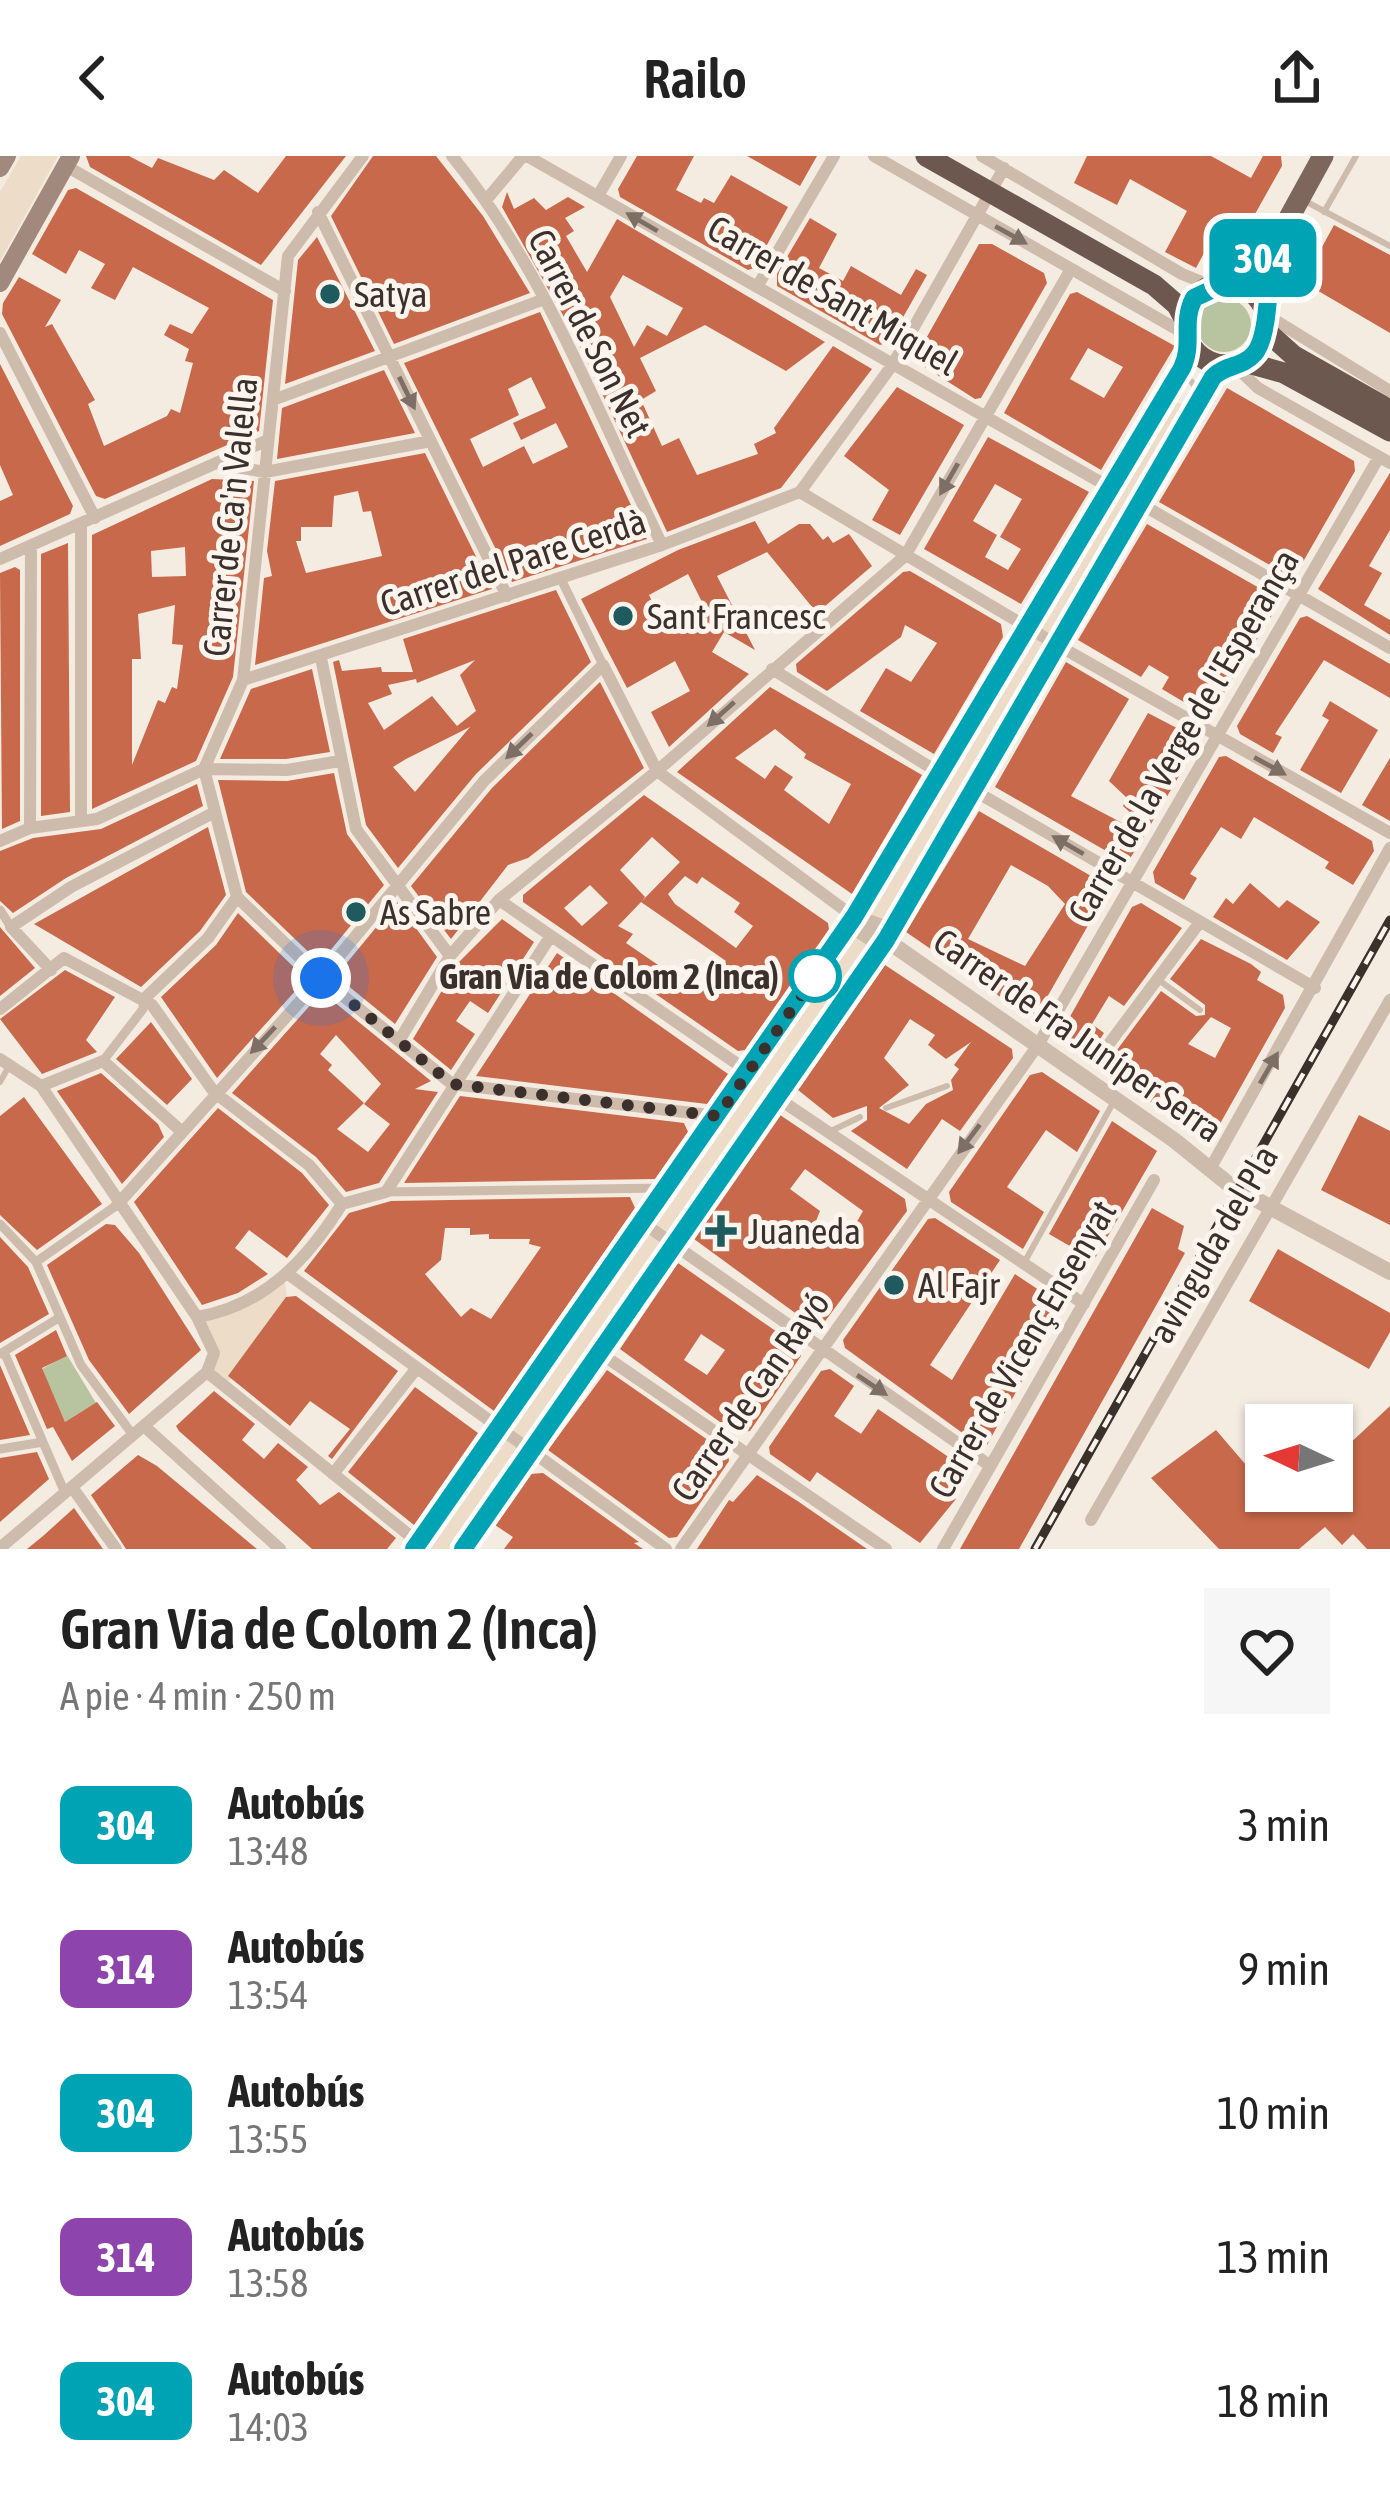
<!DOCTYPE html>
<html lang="es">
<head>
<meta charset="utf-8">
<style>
	body { margin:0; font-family:"Asap Condensed",sans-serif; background:#f6f6f6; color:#222; height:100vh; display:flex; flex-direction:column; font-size:45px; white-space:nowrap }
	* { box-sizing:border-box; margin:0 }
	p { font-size:39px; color:#767676 }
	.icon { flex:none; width:66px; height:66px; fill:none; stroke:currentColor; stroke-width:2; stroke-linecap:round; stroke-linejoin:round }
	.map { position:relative; height:1393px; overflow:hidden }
	.panel { display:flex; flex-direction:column; background:#fff; flex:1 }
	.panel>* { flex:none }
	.badge { padding:0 24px; border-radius:18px; font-size:42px; line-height:78px }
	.needle { width:78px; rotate:274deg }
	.fabs { position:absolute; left:1245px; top:1248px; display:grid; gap:24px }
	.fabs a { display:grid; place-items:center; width:108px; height:108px; border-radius:0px; background:#fff; box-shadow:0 3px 9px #0004; font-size:60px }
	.you { position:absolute; width:60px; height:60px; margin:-30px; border:9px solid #fff; border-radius:50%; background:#1a73e8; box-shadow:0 0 0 18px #1a73e833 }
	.map>.badge { position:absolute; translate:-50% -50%; box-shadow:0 0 0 6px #fff }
	.round { display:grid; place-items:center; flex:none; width:126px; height:126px; border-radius:0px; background:#f6f6f6 }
	.headline { display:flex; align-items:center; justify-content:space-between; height:204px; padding:0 60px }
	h1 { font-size:57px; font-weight:600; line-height:90px }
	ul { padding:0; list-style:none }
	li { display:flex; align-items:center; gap:36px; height:144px; padding:0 60px }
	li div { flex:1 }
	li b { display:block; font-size:45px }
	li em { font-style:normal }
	li .badge { min-width:132px; font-weight:700; text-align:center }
	header { display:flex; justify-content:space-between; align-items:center; height:156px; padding:0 60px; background:#fff; font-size:54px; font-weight:600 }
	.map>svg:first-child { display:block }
	.green { fill:#b8c4a0 }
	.plaza { fill:#ecdcc8 }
	.building { fill:#c8694b; fill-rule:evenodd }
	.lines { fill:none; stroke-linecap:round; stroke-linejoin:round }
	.service { stroke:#cdbbac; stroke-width:6 }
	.pedestrian { stroke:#cdbbac; stroke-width:9 }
	.minor { stroke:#cdbbac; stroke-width:12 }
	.tertiary { stroke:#cdbbac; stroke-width:16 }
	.secondary { stroke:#a18a7d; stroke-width:18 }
	.primary { stroke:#7d675c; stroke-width:21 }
	.trunk { stroke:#6c584f; stroke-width:21 }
	.rail-casing { stroke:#3b302b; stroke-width:9 }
	.rail { stroke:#fbf5ee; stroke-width:4.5; stroke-dasharray:14; stroke-linecap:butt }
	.oneway { fill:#7d6f65 }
	.line-casing { stroke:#fff; stroke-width:27 }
	.line { stroke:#00a3b4; stroke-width:18 }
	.walk { stroke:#3b302b; stroke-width:12; stroke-dasharray:0 21.6 }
	.poi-dot { fill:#1f5a5e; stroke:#fbf5ee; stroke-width:4.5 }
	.stop-dot { fill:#fff; stroke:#00a3b4; stroke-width:6 }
	.labels { text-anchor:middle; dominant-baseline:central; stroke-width:10; stroke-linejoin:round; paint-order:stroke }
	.poi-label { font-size:36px; fill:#3b302b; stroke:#fbf5ee; text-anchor:start }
	.street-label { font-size:36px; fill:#3b302b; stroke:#fbf5ee }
	.stop-label { font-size:36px; font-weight:bold; fill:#3b302b; stroke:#fbf5ee; text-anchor:end }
</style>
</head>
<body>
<header><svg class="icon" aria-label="back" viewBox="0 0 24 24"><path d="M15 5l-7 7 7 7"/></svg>Railo<svg class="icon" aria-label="share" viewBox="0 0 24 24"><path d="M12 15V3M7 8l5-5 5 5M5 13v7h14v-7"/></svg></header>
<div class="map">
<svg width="1390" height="1393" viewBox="0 0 1390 1393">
	<rect width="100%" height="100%" fill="#f4ebe1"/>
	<path class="green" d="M1197 169a27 27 0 1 1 54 0a27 27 0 1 1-54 0Z
		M67 1199 96 1247 65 1266 42 1213Z"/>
	<path class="plaza" d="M21 0H58L0 105V36Z
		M1164 238 1194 256 886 784 463 1393H415L749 916Z
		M284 1121 287 1141 228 1226 207 1216 213 1207 197 1161Z"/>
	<path class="building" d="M86 0H129L152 12 158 2 214 24 224 14 258 37 286 0H346L261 109 90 11Z
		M373 0H436L483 60 530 137 394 188 331 60Z
		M637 0H694L676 34 701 47 704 42 714 47 731 19 788 51 754 112 748 114 620 41 618 33Z
		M747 0H817L800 30Z
		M1087 0H1211L1251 22 1263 0H1281L1282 10 1232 99 1210 86 1196 112 1165 96 1187 55 1130 23 1117 49 1074 27Z
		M76 32 273 144 259 275 105 343 96 340 2 158 3 147 19 121 61 144 45 171 52 168 95 244 88 248 104 290 167 260 171 253 180 257 193 207 185 205 189 193 164 179 170 168 192 178 209 152 133 111 115 144 91 132 105 108 79 94 66 118 32 98 68 34Z
		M507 36 514 53 534 42 546 54 568 41 585 51 565 62 574 75 566 80 587 116 617 63 825 186 786 215 705 169 640 202 656 235 641 244 662 290 679 282 697 319 758 298 754 288 776 277 774 272 833 190 872 213 781 332 667 376 577 184 502 51ZM623 119 683 152 667 180 647 169 634 191 610 141Z
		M810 62 837 78 819 112 843 125 851 110 901 139 916 113 927 119 889 186 880 189 777 130V118Z
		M1334 69 1390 99V177L1303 126Z
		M317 81 375 195 285 228 298 104Z
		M979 88H992L1044 117 1047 127 981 242 975 243 914 204Z
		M1077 136 1175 190 1101 314 1004 257 1070 138ZM1088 192 1123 211 1104 242 1070 223Z
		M540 156 647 383 512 426 404 207ZM531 221 546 252 513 267 521 284 556 267 568 291 533 308 524 290 483 311 470 283 519 259 508 233Z
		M0 208 73 350 70 358 0 390V345L13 339 0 309Z
		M384 214 415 277 277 303 282 252Z
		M897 231 964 269 900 379 872 364 889 334 844 300Z
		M1227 232 1354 305 1355 315 1296 418 1289 420 1159 346Z
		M988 281 1089 336 1021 448 924 393ZM995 328 1022 343 1000 381 1021 393 1008 414 985 401 997 379 973 365Z
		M425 297 492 433 255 509 264 422 272 420 267 395 275 325ZM358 335 363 356 371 355 382 400 306 417 296 385H301V371H332L334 340Z
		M1390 317V374L1369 410 1382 417 1364 449 1390 464V479L1318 433Z
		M212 323 254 325 233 521 196 605 92 653V379ZM185 391 186 420 152 421 151 395ZM175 449 172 488 183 489 177 533 172 531 165 547 158 544 132 609V503H141L138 458Z
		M755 365 768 388 799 368H810L823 384 828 380 833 387 849 378 872 410 817 457 767 396 717 420 755 494 724 476 712 496 749 518 669 591 651 556 690 535 675 505 627 532 581 443 678 394ZM688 418 707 456 667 477 649 439Z
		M1147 368 1275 441 1277 451 1209 561 1162 533 1169 521 1149 509 1141 521 1078 484Z
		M68 387 70 656 41 660V398Z
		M15 411 20 414V665L2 673 0 417Z
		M910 415 1001 468 1003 481 934 598 860 555 886 512 911 526 937 487 905 469 901 481 827 535 797 516 796 508 903 416Z
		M556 434 591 506 476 618 398 712 366 669 333 506 339 504 342 515 381 511 382 516H413L403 483ZM475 504 460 519 476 555 457 570 432 540 384 574 368 547 392 538 388 529 416 523 417 527ZM470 571 415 636 393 611 406 603Z
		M1307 460 1390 508V542L1324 504 1275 578 1282 581 1273 597 1240 578 1237 570 1300 462Z
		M1066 506 1129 543 1071 640 1145 679 1127 707 995 631Z
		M312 513 330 596 286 603H220L251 533Z
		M600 526 644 612 528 702 508 709 451 783 411 730 492 632Z
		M770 531 922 619 852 738 677 616ZM775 573 806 598 804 602 851 628 829 668 784 634 793 621 775 609 765 623 735 602Z
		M1330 545 1378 574 1341 637 1300 614 1329 564 1322 560Z
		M1148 557 1194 581 1196 591 1148 673 1123 650 1127 642 1109 625Z
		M1226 600 1372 685 1374 695 1353 729 1325 712 1329 706 1254 661 1241 683 1221 671 1190 718 1197 722 1184 744 1155 727 1153 716 1219 601Z
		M1390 602V665L1362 649Z
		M334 617 347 678 384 729 320 807 246 736 218 624 287 625Z
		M197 628 203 650 66 722 13 757 0 745V695L33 682 101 673Z
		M644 639 828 767 829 774 745 894 738 895 523 746V739ZM652 681 680 706 642 745 645 741 620 714ZM685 720 697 728 702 721 740 747 734 756 753 770 736 792 675 748 668 738ZM590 729 608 747 582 770 564 752ZM641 746 726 805 708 830 689 818 683 826 626 787 633 778 618 770Z
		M979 655 1110 731 1034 864 906 776ZM1011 709 1048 730 1065 748 1025 810 968 783Z
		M208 671 226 739 200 775 141 831 34 768Z
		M1250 727 1279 752 1287 744 1320 766 1287 804 1213 761 1226 742 1233 748Z
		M397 746 437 801 395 868 336 820Z
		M1141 747 1182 772 1124 850 1109 840 1092 868 1104 877 1093 894 1098 905 1111 902 1161 835 1196 860 1205 859V849L1170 823 1201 783 1251 808 1261 816 1257 824 1283 839 1285 852 1212 982 1204 984 1059 880 1132 751ZM1211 861 1231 872 1215 902 1188 888Z
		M238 757 306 823 217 922 161 841 216 789Z
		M502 763 534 786 488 857 470 845 456 865 475 878 451 914 413 883 459 806Z
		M0 771 35 812 0 840Z
		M557 797 728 918 707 948 476 920Z
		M885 809 1012 893 1013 902 960 975 942 963 907 1013 851 975 867 964V950L833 962 798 934ZM910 863 935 879 928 889 946 903 971 886 954 909 959 913 951 924 953 934 926 948 909 968 879 952 909 929 884 902Z
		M65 814 115 841 86 884 97 896 42 918 0 863Z
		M322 836 431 925 415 933 438 936 379 1027 346 1036 316 1001 232 937ZM336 879 381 928 364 948 390 968 368 996 337 973 364 947 328 914 332 909 320 898Z
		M151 866 192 923 167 949 116 903Z
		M1042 916 1100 955 1077 996 1046 974 1007 1031 1044 1056 1023 1093 951 1046 949 1036 1030 919Z
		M101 917 158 968 164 981 122 1028 57 935Z
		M460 940 684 967 688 976 655 1023 404 1027Z
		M24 941 102 1048 37 1094 0 1059V960Z
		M218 952 302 1017 329 1049 287 1102 249 1074 235 1092 268 1118 238 1137 202 1149 134 1046Z
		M780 959 905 1043 907 1055 823 1168 813 1170 694 1083ZM805 1013 863 1055 846 1085 816 1065 820 1055 790 1033Z
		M1359 959 1390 975V1069L1321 1034Z
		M1112 965 1157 995 1094 1104 1049 1078Z
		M630 1041 635 1052 494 1255 304 1115 349 1057 391 1045ZM445 1072H470V1079L489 1078V1083H530L529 1088 541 1091 491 1163 471 1152 461 1161 425 1118 441 1104Z
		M1152 1052 1184 1070 1178 1093 1185 1097 1162 1139 1019 1393H960Z
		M935 1062 1000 1104 930 1209 952 1224 1015 1118 1063 1150 987 1289 975 1286 845 1192 843 1184 928 1063Z
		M106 1068 115 1069 139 1097 201 1194 129 1258 89 1204 47 1109Z
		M0 1081 28 1111 49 1158 0 1187Z
		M1278 1093 1390 1157V1176L1369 1213 1249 1145Z
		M678 1107 800 1192 801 1200 750 1275 735 1277 620 1193ZM701 1178 725 1194 707 1219 684 1204Z
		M296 1140 398 1215 332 1303 328 1300 350 1273 310 1245 290 1270 228 1220 286 1141Z
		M56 1174 67 1200 42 1212 65 1266 97 1246 115 1270 72 1305 53 1271 47 1273 15 1199Z
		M0 1209 30 1279 0 1284Z
		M830 1213 854 1230 834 1260 861 1278 878 1253 950 1302 953 1297 968 1307 969 1315 952 1340 956 1343 920 1387 817 1316 810 1326 770 1298 769 1291 821 1215Z
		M607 1214 728 1298 729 1305 677 1381 669 1382 548 1294Z
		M415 1231 478 1277 414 1369 348 1316Z
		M214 1235 255 1268 242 1284 264 1303 278 1287 308 1311 296 1324 320 1349 339 1336 396 1382 387 1393H312L179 1275 176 1270Z
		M1390 1250V1393H1367L1353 1378 1342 1389 1325 1371 1299 1393H1219L1151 1322 1216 1274 1282 1351 1299 1335H1332V1304Z
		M37 1296 49 1323 0 1366V1302Z
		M138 1299 157 1310 257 1393H126L91 1339Z
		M543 1317 639 1386 634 1387 643 1393H504L513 1381 495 1369 530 1318Z
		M757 1319 799 1346 867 1393H697L729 1344 733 1346Z
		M74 1352 103 1393H27L43 1380Z"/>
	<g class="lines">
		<path class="service" d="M1303 44 1390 90
			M1324 56 1356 0
			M1179 223 1191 225 1200 238
			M1160 825 1200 854
			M0 926 9 910
			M886 952 947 930
			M829 976 860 961
			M1024 1107 1113 947"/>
		<path class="pedestrian" d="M561 423 603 509
			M0 754 11 771
			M103 905 143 853 144 843
			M386 1036 662 1032
			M0 1068 36 1106 81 1209 133 1279
			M36 1106 117 1049
			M4 1196 65 1337
			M0 1198 57 1163
			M0 1293 43 1286"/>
		<path class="minor" d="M363 0 288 100 243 524 204 613 237 741 321 822 452 928
			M452 0C544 113 599 259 662 389
			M527 0 1109 331
			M874 0 1187 179
			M982 0 1182 118 1212 130
			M66 10 285 135
			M598 40 621 0
			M487 43 523 0
			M318 56 507 440
			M757 131 834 0
			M1265 158 1390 235
			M0 177 95 362
			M1234 209 1258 232 1390 307
			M273 244 542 144
			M225 309 265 316 431 285
			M800 336 1059 490 1390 677
			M800 336 893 208 1004 12
			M1141 348 1390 492
			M81 368V663
			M0 403 268 284
			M321 502 356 673 450 800
			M772 513 941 618
			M243 524 662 389 800 336
			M204 613 287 614 340 605
			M973 634 1315 832
			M30 672 31 390
			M0 685 30 672 97 663 204 613
			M499 744 749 916
			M51 814 11 771 71 731 213 657
			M144 843 208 782 237 741
			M0 853 64 802 152 849 214 936 309 1009 342 1048
			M399 885 450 800 499 744 657 615 905 400 1071 113
			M1103 896 1200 766
			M0 903 41 930 197 1161 214 1197 207 1216 0 1392
			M452 928 717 960
			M41 930 103 905 181 975
			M779 943 1084 1148
			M1210 1013 1390 692
			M342 1048 386 1036 550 781
			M117 1049 321 822 484 625 603 509 657 615 854 761
			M643 1067 989 1309
			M288 1118 666 1393
			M197 1161C264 1150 307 1104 342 1048
			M600 1197 886 1393
			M207 1216 419 1387
			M144 1270 280 1393
			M333 1318 416 1213
			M72 1331 116 1393
			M1091 1364 1390 844
			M681 1393 1038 889 1379 301
			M943 1393 1154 1024"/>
		<path class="tertiary" d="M854 761 856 772 874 784H886L1174 984 1231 1030 1390 1116
			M854 761 879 770 886 784"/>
		<path class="secondary" d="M0 12 7 0
			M0 127 71 0
			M414 1393 854 761 1191 189
			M462 1393 886 784 1224 210"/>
		<path class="primary" d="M1228 127 1272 93 1323 0
			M1263 148 1272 93"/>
		<path class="trunk" d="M926 0 1154 129 1177 149 1186 166
			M1185 168a41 41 0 1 1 82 0a41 41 0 1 1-82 0Z
			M1265 174 1294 200 1390 254
			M1244 206 1284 217 1390 275"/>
		<g class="rail-casing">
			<path id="rail" d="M1035 1393 1390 764"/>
		</g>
		<use href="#rail" class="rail"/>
	</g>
	<defs><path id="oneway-solid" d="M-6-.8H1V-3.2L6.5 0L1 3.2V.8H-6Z" transform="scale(3)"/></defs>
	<g class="oneway">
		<use href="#oneway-solid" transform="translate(642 66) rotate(-150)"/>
		<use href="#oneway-solid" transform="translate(1011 79) rotate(29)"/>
		<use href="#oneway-solid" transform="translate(407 237) rotate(64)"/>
		<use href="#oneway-solid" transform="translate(949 323) rotate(120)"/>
		<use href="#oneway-solid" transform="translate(721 558) rotate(138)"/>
		<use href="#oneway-solid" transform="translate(519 590) rotate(136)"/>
		<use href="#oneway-solid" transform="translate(1270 610) rotate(29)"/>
		<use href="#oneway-solid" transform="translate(1068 689) rotate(-150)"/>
		<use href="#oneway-solid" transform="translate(263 884) rotate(133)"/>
		<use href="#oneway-solid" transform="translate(1269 912) rotate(-60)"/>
		<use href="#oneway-solid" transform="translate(969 983) rotate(127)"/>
		<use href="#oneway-solid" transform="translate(872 1229) rotate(34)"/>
	</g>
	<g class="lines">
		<g class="line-casing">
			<path id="line" d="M414 1393 854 761 1182 212C1194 187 1181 167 1194 142L1245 118 1272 93C1268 119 1270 181 1254 198 1242 212 1226 208 1213 221L886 784 463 1393"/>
		</g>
		<use href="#line" class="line"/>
		<path class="walk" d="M321 822 452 928 718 960 815 820"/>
	</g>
	<g class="poi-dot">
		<circle cx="330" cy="138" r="12"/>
		<circle cx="623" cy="460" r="12"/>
		<circle cx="356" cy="756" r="12"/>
		<path d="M715 1057h12v12h12v12h-12v12h-12v-12h-12v-12h12z"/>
		<circle cx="894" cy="1129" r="12"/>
	</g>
	<circle class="stop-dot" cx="815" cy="820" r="24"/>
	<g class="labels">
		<g class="poi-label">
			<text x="354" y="138">Satya</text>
			<text x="647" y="460">Sant Francesc</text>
			<text x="380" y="756">As Sabre</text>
			<text x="748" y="1075">Juaneda</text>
			<text x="918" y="1129">Al Fajr</text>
		</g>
		<g class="street-label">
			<text transform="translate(833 139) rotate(30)">Carrer de Sant Miquel</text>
			<text transform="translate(590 177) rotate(63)">Carrer de Son Net</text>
			<text transform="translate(230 361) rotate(-84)">Carrer de Ca'n Valella</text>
			<text transform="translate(513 406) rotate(-18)">Carrer del Pare Cerdà</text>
			<text transform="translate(1183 580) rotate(-60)">Carrer de la Verge de l'Esperança</text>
			<text transform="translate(1078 879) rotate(35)">Carrer de Fra Juníper Serra</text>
			<text transform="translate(1213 1088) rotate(-60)">avinguda del Pla</text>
			<text transform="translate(1022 1193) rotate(-60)">Carrer de Vicenç Ensenyat</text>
			<text transform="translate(750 1240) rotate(-55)">Carrer de Can Rayó</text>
		</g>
		<g class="stop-label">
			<text x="779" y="820">Gran Via de Colom 2 (Inca)</text>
		</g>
	</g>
</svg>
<div class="fabs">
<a><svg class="needle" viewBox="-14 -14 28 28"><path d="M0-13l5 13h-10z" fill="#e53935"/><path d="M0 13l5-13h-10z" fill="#767676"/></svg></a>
</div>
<div class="you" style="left:321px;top:822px"></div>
<b class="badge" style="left:1263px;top:102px;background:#00a3b4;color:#fff">304</b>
</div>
<section class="panel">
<div class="headline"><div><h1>Gran Via de Colom 2 (Inca)</h1><p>A pie · 4 min · 250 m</p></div><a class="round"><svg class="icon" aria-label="heart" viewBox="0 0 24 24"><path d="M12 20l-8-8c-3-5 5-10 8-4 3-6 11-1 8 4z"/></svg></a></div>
<ul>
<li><span class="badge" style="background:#00a3b4;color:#fff">304</span><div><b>Autobús</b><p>13:48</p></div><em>3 min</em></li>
<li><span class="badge" style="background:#8e44ad;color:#fff">314</span><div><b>Autobús</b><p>13:54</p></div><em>9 min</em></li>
<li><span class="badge" style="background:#00a3b4;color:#fff">304</span><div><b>Autobús</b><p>13:55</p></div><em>10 min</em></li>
<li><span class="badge" style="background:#8e44ad;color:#fff">314</span><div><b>Autobús</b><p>13:58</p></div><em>13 min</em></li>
<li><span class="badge" style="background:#00a3b4;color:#fff">304</span><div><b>Autobús</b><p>14:03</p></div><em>18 min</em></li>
</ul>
</section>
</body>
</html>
